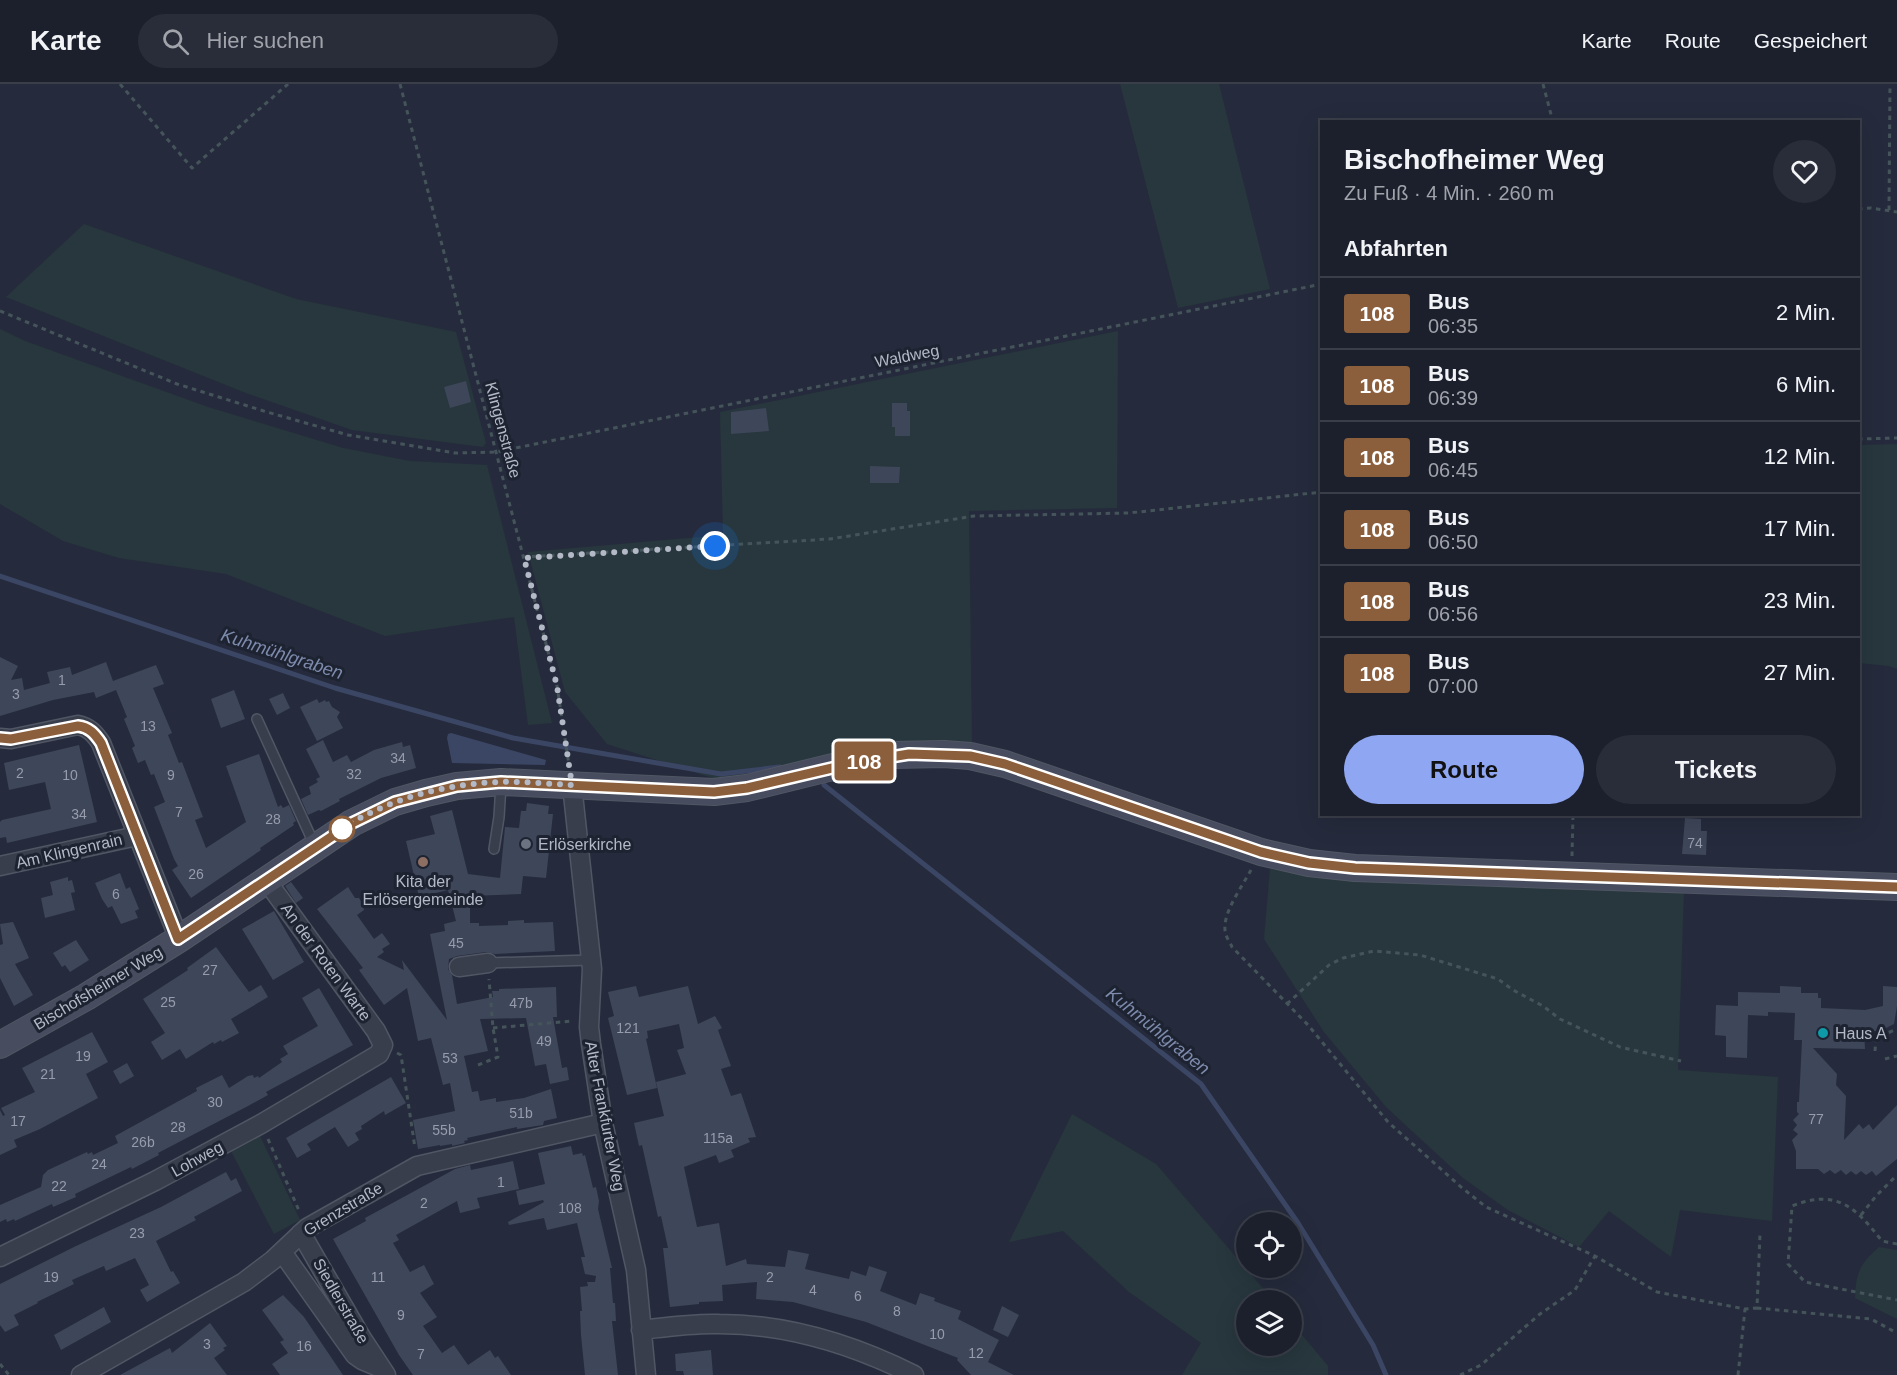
<!DOCTYPE html>
<html lang="de">
<head>
<meta charset="utf-8">
<style>
	body { margin:0; font-family:Helvetica,sans-serif; background:#292d39; color:#f1f3f6; height:100vh; display:flex; flex-direction:column; font-size:22px; white-space:nowrap }
	* { box-sizing:border-box; margin:0 }
	p { font-size:20px; color:#a0a3aa }
	.icon { flex:none; width:33px; height:33px; fill:none; stroke:currentColor; stroke-width:2; stroke-linecap:round; stroke-linejoin:round }
	.map { position:relative; flex:1; overflow:hidden }
	.drawer { position:absolute; left:1320px; top:36px; width:540px; height:696px; display:flex; flex-direction:column; background:#1c202d; border-radius:0px; box-shadow:0 6px 24px #0002,0 0 0 2px #3a3e49 }
	.drawer>* { flex:none }
	.badge { padding:0 12px; border-radius:4px; font-size:21px; line-height:39px }
	.controls { position:absolute; left:1236px; top:1128px; display:grid; gap:12px }
	.controls a { display:grid; place-items:center; width:66px; height:66px; border-radius:50%; background:#1c202d; box-shadow:0 6px 24px #0002,0 0 0 2px #3a3e49; font-size:30px }
	.you { position:absolute; width:30px; height:30px; margin:-15px; border:4px solid #fff; border-radius:50%; background:#1a73e8; box-shadow:0 0 0 9px #1a73e833 }
	.map>.badge { position:absolute; translate:-50% -50%; box-shadow:0 0 0 3px #fff }
	h2 { padding:0 24px; font-size:22px; line-height:54px }
	.round { display:grid; place-items:center; flex:none; width:63px; height:63px; border-radius:32px; background:#292d39 }
	.overview { display:flex; align-items:center; justify-content:space-between; height:102px; padding:0 24px }
	h1 { font-size:28px; font-weight:700; line-height:45px }
	.action { display:flex; gap:12px; margin-top:auto; padding:12px 24px }
	.action a { flex:1; height:69px; border-radius:36px; background:#8fa6f2; color:#111; font-size:24px; font-weight:700; line-height:69px; text-align:center }
	.action a+a { background:#292d39; color:#f1f3f6 }
	ul { padding:0; list-style:none }
	li { display:flex; align-items:center; gap:18px; height:72px; padding:0 24px; border-top:2px solid #3a3e49 }
	li div { flex:1 }
	li b { display:block; font-size:22px }
	li em { font-style:normal }
	li .badge { min-width:66px; font-weight:700; text-align:center }
	header { display:flex; align-items:center; gap:36px; box-sizing:border-box; height:84px; padding:0 30px; background:#1c202d; border-bottom:2px solid #3a3e49 }
	header strong { font-size:28px }
	nav { display:flex; gap:33px; margin-inline-start:auto; font-size:21px }
	.search { width:420px; height:54px; background:#292d39; display:flex; align-items:center; gap:15px; box-sizing:border-box; padding:0 21px; border-radius:33px; color:#a0a3aa; font-size:22px }
	.map>svg:first-child { display:block }
	.green { fill:#27373d }
	.water { fill:#3b4664 }
	.lines { fill:none; stroke-linecap:round; stroke-linejoin:round }
	.stream { stroke:#3b4664; stroke-width:5 }
	.building { fill:#3e4659 }
	.lane-casing { stroke:#515664; stroke-width:12 }
	.street-casing { stroke:#515664; stroke-width:21 }
	.secondary-casing { stroke:#515664; stroke-width:28 }
	.path { stroke:#45545a; stroke-width:3; stroke-dasharray:4.5 4.5; stroke-linecap:butt }
	.lane { stroke:#393e4c; stroke-width:9 }
	.street { stroke:#393e4c; stroke-width:18 }
	.secondary { stroke:#474c5f; stroke-width:26 }
	.line-casing { stroke:#fff; stroke-width:14 }
	.line { stroke:#8b5e3c; stroke-width:9 }
	.walk { stroke:#b4b9c7; stroke-width:6; stroke-dasharray:0 10.8 }
	.stop-dot { fill:#fff; stroke:#8b5e3c; stroke-width:3 }
	.worship-dot { fill:#6b7280; stroke:#1e2331; stroke-width:2 }
	.education-dot { fill:#8d6e63; stroke:#1e2331; stroke-width:2 }
	.culture-dot { fill:#0f9aa8; stroke:#1e2331; stroke-width:2 }
	.labels { text-anchor:middle; dominant-baseline:central; stroke-width:6; stroke-linejoin:round; paint-order:stroke }
	.number-label { font-size:14px; fill:#969cac }
	.street-label { font-size:16px; fill:#b4b9c7; stroke:#1e2331 }
	.poi-label { font-size:16px; fill:#b4b9c7; stroke:#1e2331; text-anchor:start }
	.water-label { font-size:18px; font-style:italic; fill:#7d8bad; stroke:#1e2331 }
</style>
</head>
<body>
<header>
<strong>Karte</strong>
<div class="search"><svg class="icon" aria-label="search" viewBox="0 0 24 24"><circle cx="10" cy="10" r="6"/><path d="M15 15l6 6"/></svg>Hier suchen</div>
<nav><a>Karte</a><a>Route</a><a>Gespeichert</a></nav>
</header>
<div class="map">
<svg width="1897" height="1291" viewBox="0 0 1897 1291">
	<rect width="100%" height="100%" fill="#252b3c"/>
	<path class="green" d="M1120 0H1219L1270 205 1178 224Z
		M84 140 296 215 456 248 486 359 483 363 352 346 246 309 6 213Z
		M0 245 25 257 208 323 343 364 410 377 487 381 552 639 528 641 514 533 385 552 226 490 119 474 63 457 0 420Z
		M1118 247 1117 424 969 427 972 661 734 701 607 660 565 608 528 468 723 451 720 328Z
		M1897 360V585L1889 582 1859 579 1858 361Z
		M1270 785 1684 805 1678 986 1778 993 1772 1137 1680 1126 1671 1173 1609 1127 1579 1163 1508 1126 1463 1094 1386 1023 1324 948 1264 855Z
		M1072 1030 1156 1080 1273 1216H1246V1262H1292V1239L1328 1282V1291H1182L1201 1259 1129 1208 1063 1147 1009 1158Z
		M260 1052 300 1136 274 1150 231 1067Z
		M1879 1163 1897 1166V1235L1855 1214C1856 1188 1860 1180 1879 1163Z"/>
	<path class="water" d="M451 649 546 676 545 681 452 679 447 654 448 650Z"/>
	<g class="lines">
		<path class="stream" d="M0 492 335 604 513 654 721 690 780 683
			M824 701 1201 1000 1298 1139 1373 1261 1386 1291"/>
	</g>
	<path class="building" d="M466 297 471 318 450 324 444 303Z
		M892 319H907V327H910V352H895V343H892Z
		M766 324 769 347 731 350V328Z
		M870 382 900 383 899 399H870Z
		M0 573 18 582 11 596 22 594 24 606 50 599 47 588 70 583 72 591 106 578 113 597 156 581 164 600 153 604 172 649 168 651 179 679 182 678 203 733 195 736 206 764 246 738 226 682 259 670 278 723 281 721 283 724 289 721 296 737 293 739 294 741 260 764 261 766 191 814 172 786 178 782 174 775 154 723 165 718 154 690 151 691 145 676 138 679 132 664 135 662 124 635 127 633 116 606 96 614 94 608 53 616 0 632Z
		M234 606 245 635 221 644 211 615Z
		M283 609 290 624 277 631 269 615Z
		M317 615 319 619 325 616 326 618 329 617 332 623 340 628 337 633 343 644 317 657 300 623Z
		M323 656 333 678 347 671 351 678 374 666 402 658 403 663 410 661 416 684 381 694 339 715 340 717 321 727 319 726 308 731 301 715 311 710 309 703 318 698 316 695 320 693 306 665Z
		M79 661 97 738 7 759 6 753 0 754V738L2 736 51 725 45 698 9 706 4 679Z
		M527 719 549 722 548 730H553L546 794 523 792 521 810 470 812V839H479V842L508 841V837L524 836V839L553 838 555 867 495 870 486 868 457 872 449 875 448 885 452 891 457 920 493 913 492 907H499V905L556 903 557 933H553L562 984 567 983 569 996 550 1000 546 980 535 982 526 934 480 935 488 967 464 972 472 1008 478 1007 480 1017 496 1014V1018L524 1014 551 1005 557 1034 544 1037 543 1041 517 1045V1043L467 1054 468 1056 464 1057 465 1059 452 1062V1060L440 1062V1061L418 1065 413 1036 455 1027 450 999 443 1001 431 954 418 957 407 904 384 921 359 886 363 884 317 825 348 803 355 814H359L362 819 364 826 357 831 374 855 382 849 390 860 382 865 384 868 377 873 404 886 402 876 447 936 430 850 445 847 444 840 456 837 448 806 419 813 406 757 435 750 430 732 452 726 468 790 500 794 505 743 519 744 521 727H526Z
		M1685 734 1701 735V747H1707L1706 771 1682 770Z
		M120 789 126 805 130 803 139 825 135 827 138 834 121 840 112 822 108 824 102 815 95 799Z
		M68 793V797L72 796 75 808 71 809 75 826 45 834 41 814 53 811 50 798Z
		M291 798 303 814 296 819 285 802Z
		M274 827 304 878 273 896 242 845Z
		M13 838 29 874 15 880 33 911 14 922 0 894V861L3 860 0 840Z
		M76 856 89 876 70 888 65 881 62 883 53 869Z
		M216 863 249 908 261 901 268 913 231 935 239 949 222 958 221 956 214 960 213 958 186 975 180 965 162 976 151 958 165 949 143 915 188 886 187 884Z
		M636 902 639 913 688 902 698 940 715 932 722 944 718 946 731 982 721 985 731 1012 741 1009 756 1053 748 1054 750 1058 731 1066 734 1073 719 1079 716 1071 684 1083 697 1143 719 1139 726 1182 746 1175 747 1180 785 1183 788 1166 809 1170 805 1185 849 1195 851 1187 866 1192 869 1182 887 1188 880 1207 916 1221 920 1209 935 1214 934 1217 961 1227 958 1235 999 1256 988 1278 1014 1291H971L957 1276 958 1274 866 1238 793 1218 756 1215 757 1198 722 1201 723 1217 699 1218V1220L670 1223 663 1164H668L661 1132 658 1133 642 1061 639 1062 634 1039 664 1032 656 998 686 990 677 966 684 964 679 940 647 947 648 954 646 955 657 1004 627 1011 608 934 614 932 608 908Z
		M1780 902 1801 903V909H1818V914H1821V924L1865 926 1883 922V902L1897 903V922L1894 940 1886 944V947H1864L1865 965 1813 964 1837 990 1836 1001 1846 1012 1844 1056 1859 1040 1863 1045 1869 1040 1873 1046 1897 1021V1075L1876 1092 1872 1087 1866 1091 1861 1087 1856 1091 1851 1087 1846 1091 1841 1086 1835 1090 1830 1086 1824 1090 1818 1085H1796V1067L1792 1056 1798 1050 1793 1046 1797 1041 1793 1036 1799 1030 1797 1028V1018H1799L1802 956H1794L1795 929 1768 928V932L1748 931 1747 974 1726 973V952L1715 951 1716 921 1738 922V908L1780 909Z
		M319 904 353 961 266 1008 268 1011 248 1022 158 1069 159 1071 132 1085 131 1083 75 1110 76 1113 53 1123 52 1120 15 1137 14 1135 7 1138 6 1135 0 1138V1121L41 1103 43 1091 48 1086 87 1068 88 1070 92 1068 93 1071 118 1059 115 1052 197 1007 196 1004 222 991 229 1004 248 992 253 991 254 994 258 992 259 994 282 978 280 975 288 970 283 962 318 942 302 914Z
		M92 948 108 978 86 990 98 1014 40 1045 14 1056 17 1063 0 1071V1026L3 1032 5 1031 1 1024 35 1008 22 984Z
		M127 979 134 992 120 1000 113 987Z
		M391 993 406 1019 385 1031 384 1027 361 1042 362 1045 355 1049 359 1056 348 1063 335 1043 307 1060 311 1066 297 1074 286 1054Z
		M571 1062 573 1071 582 1069 583 1072 585 1071 593 1104 596 1103 599 1117 598 1125 612 1184H610L613 1219H615L616 1237H612L618 1291H585L581 1251 580 1227H582L580 1203 588 1202 587 1198H595L596 1192 585 1190 581 1173H585L577 1139 547 1146 544 1134 509 1141 508 1138 544 1118 543 1116 519 1121 516 1107 545 1100 538 1069Z
		M513 1077 519 1105 477 1114 480 1124 460 1129 457 1117 396 1151 399 1156 393 1159 410 1188 424 1181 434 1200 420 1209 437 1233 423 1242 442 1269 454 1261 468 1281 490 1266 495 1274 498 1272 511 1291H413L399 1271 333 1155 366 1137 365 1134 455 1085 470 1081 471 1086Z
		M226 1088 231 1097 236 1094 242 1107 194 1133 196 1136 156 1157 171 1188 173 1187 180 1199 147 1218 140 1206 149 1201 135 1174 106 1187 104 1182 72 1196 74 1200 37 1218 38 1219 14 1231 19 1241 5 1248 0 1241V1200L76 1162 161 1123Z
		M283 1211 304 1233 343 1291H280L272 1280 288 1269 280 1258 284 1256 262 1226Z
		M1002 1222 1019 1231 1008 1253 993 1246Z
		M104 1223 111 1238 61 1266 54 1251Z
		M210 1239 227 1262 223 1264 225 1266 214 1274 227 1291H120L170 1264 172 1269Z
		M711 1266 713 1291H684L683 1287H676L675 1270Z"/>
	<g class="lines">
		<g class="lane-casing">
			<path id="lane" d="M257 635 315 762
				M494 765 499 733 501 700
				M488 879 591 876"/>
		</g>
		<g class="street-casing">
			<path id="street" d="M0 654 11 655 78 641C89 643 95 650 101 659L179 855
				M572 701 592 885 589 943 591 960 603 1039 636 1186 646 1291
				M0 782 137 752
				M459 883 488 879
				M301 1149 361 1253 386 1291
				M282 1168 355 1271 362 1276 381 1284
				M0 1173 155 1097 261 1040 379 970 383 961 376 947 266 796
				M641 1246C667 1243 693 1239 719 1240 787 1240 854 1261 914 1291
				M81 1291 244 1198 273 1176 307 1144 417 1082 603 1039"/>
		</g>
		<g class="secondary-casing">
			<path id="secondary" d="M0 961 86 913 179 855 352 739 395 718 426 709 457 702 501 698 714 708 747 704 849 679 892 671 944 670 970 672 1005 680 1261 768 1309 779 1355 784 1897 803"/>
		</g>
		<path class="path" d="M120 0 192 84 288 0
			M400 0 557 602 569 681
			M1543 0 1553 38
			M1858 125 1871 124 1897 128
			M1889 126 1890 0
			M0 227 177 300 267 328 348 351 455 369 496 368 1322 200
			M1858 355 1897 354
			M523 473 830 455 974 432 1129 429 1322 408
			M1572 772 1573 730
			M1251 786C1243 801 1223 828 1225 846 1225 852 1230 858 1232 863L1308 941 1388 1038 1461 1103 1486 1123 1595 1172 1657 1208 1745 1225 1757 1224 1760 1150
			M1287 920 1329 881 1343 874 1374 867 1420 871 1498 895 1513 906 1543 922 1560 935 1620 963 1681 977
			M493 944 572 937
			M1875 967 1876 954 1897 945
			M397 969 401 971 415 1064
			M1885 975 1897 972
			M478 981 498 973 493 944 489 895
			M268 1055 300 1129
			M1861 1131 1876 1112 1895 1093
			M1897 1160 1882 1157C1856 1124 1837 1104 1792 1122L1788 1180 1805 1198 1897 1216
			M1757 1224 1871 1235 1897 1249
			M0 1280 9 1291
			M1460 1291 1481 1281 1540 1230 1575 1206 1595 1172
			M1738 1291 1745 1225"/>
		<use href="#lane" class="lane"/>
		<use href="#street" class="street"/>
		<use href="#secondary" class="secondary"/>
	</g>
	<g class="lines">
		<g class="line-casing">
			<path id="line" d="M0 654 11 655 78 642C89 643 95 650 101 659L178 855 352 739 395 718 457 702 501 698 714 708 747 704 849 680 909 670 970 672 1005 680 1261 768 1309 779 1355 784 1897 803"/>
		</g>
		<use href="#line" class="line"/>
		<path class="walk" d="M342 745C387 715 445 700 499 698 523 697 548 700 572 701L557 602 524 474 715 462"/>
	</g>
	<circle class="stop-dot" cx="342" cy="745" r="12"/>
	<circle class="worship-dot" cx="526" cy="760" r="6"/>
	<circle class="education-dot" cx="423" cy="778" r="6"/>
	<circle class="culture-dot" cx="1823" cy="949" r="6"/>
	<g class="labels">
		<g class="number-label">
			<text x="62" y="596">1</text>
			<text x="16" y="610">3</text>
			<text x="148" y="642">13</text>
			<text x="398" y="674">34</text>
			<text x="20" y="689">2</text>
			<text x="354" y="690">32</text>
			<text x="70" y="691">10</text>
			<text x="171" y="691">9</text>
			<text x="179" y="728">7</text>
			<text x="79" y="730">34</text>
			<text x="273" y="735">28</text>
			<text x="1695" y="759">74</text>
			<text x="196" y="790">26</text>
			<text x="116" y="810">6</text>
			<text x="456" y="859">45</text>
			<text x="210" y="886">27</text>
			<text x="168" y="918">25</text>
			<text x="521" y="919">47b</text>
			<text x="628" y="944">121</text>
			<text x="544" y="957">49</text>
			<text x="83" y="972">19</text>
			<text x="450" y="974">53</text>
			<text x="48" y="990">21</text>
			<text x="215" y="1018">30</text>
			<text x="521" y="1029">51b</text>
			<text x="1816" y="1035">77</text>
			<text x="18" y="1037">17</text>
			<text x="178" y="1043">28</text>
			<text x="444" y="1046">55b</text>
			<text x="718" y="1054">115a</text>
			<text x="143" y="1058">26b</text>
			<text x="99" y="1080">24</text>
			<text x="501" y="1098">1</text>
			<text x="59" y="1102">22</text>
			<text x="424" y="1119">2</text>
			<text x="570" y="1124">108</text>
			<text x="137" y="1149">23</text>
			<text x="51" y="1193">19</text>
			<text x="378" y="1193">11</text>
			<text x="770" y="1193">2</text>
			<text x="813" y="1206">4</text>
			<text x="858" y="1212">6</text>
			<text x="897" y="1227">8</text>
			<text x="401" y="1231">9</text>
			<text x="937" y="1250">10</text>
			<text x="207" y="1260">3</text>
			<text x="304" y="1262">16</text>
			<text x="976" y="1269">12</text>
			<text x="421" y="1270">7</text>
		</g>
		<g class="street-label">
			<text transform="translate(907 272) rotate(-11)">Waldweg</text>
			<text transform="translate(503 346) rotate(75)">Klingenstraße</text>
			<text transform="translate(69 767) rotate(-13)">Am Klingenrain</text>
			<text transform="translate(326 878) rotate(54)">An der Roten Warte</text>
			<text transform="translate(98 904) rotate(-31)">Bischofsheimer Weg</text>
			<text transform="translate(605 1032) rotate(79)">Alter Frankfurter Weg</text>
			<text transform="translate(197 1075) rotate(-29)">Lohweg</text>
			<text transform="translate(343 1125) rotate(-31)">Grenzstraße</text>
			<text transform="translate(341 1217) rotate(60)">Siedlerstraße</text>
		</g>
		<g class="poi-label">
			<text x="538" y="760">Erlöserkirche</text>
			<text x="423" y="797" text-anchor="middle">Kita der<tspan x="423" dy="18">Erlösergemeinde</tspan></text>
			<text x="1835" y="949">Haus A</text>
		</g>
		<g class="water-label">
			<text transform="translate(282 570) rotate(18)">Kuhmühlgraben</text>
			<text transform="translate(1158 947) rotate(39)">Kuhmühlgraben</text>
		</g>
	</g>
</svg>
<div class="controls">
<a><svg class="icon" aria-label="locate" viewBox="0 0 24 24"><circle cx="12" cy="12" r="6"/><path d="M12 2v4M12 18v4M2 12h4M18 12h4"/></svg></a>
<a><svg class="icon" aria-label="layers" viewBox="0 0 24 24"><path d="M12 4l9 5-9 5-9-5zM3 14l9 5 9-5"/></svg></a>
</div>
<div class="you" style="left:715px;top:462px"></div>
<b class="badge" style="left:864px;top:677px;background:#8b5e3c;color:#fff">108</b>
<section class="drawer">
<div class="overview"><div><h1>Bischofheimer Weg</h1><p>Zu Fuß · 4 Min. · 260 m</p></div><a class="round"><svg class="icon" aria-label="heart" viewBox="0 0 24 24"><path d="M12 20l-8-8c-3-5 5-10 8-4 3-6 11-1 8 4z"/></svg></a></div>
<h2>Abfahrten</h2>
<ul>
<li><span class="badge" style="background:#8b5e3c;color:#fff">108</span><div><b>Bus</b><p>06:35</p></div><em>2 Min.</em></li>
<li><span class="badge" style="background:#8b5e3c;color:#fff">108</span><div><b>Bus</b><p>06:39</p></div><em>6 Min.</em></li>
<li><span class="badge" style="background:#8b5e3c;color:#fff">108</span><div><b>Bus</b><p>06:45</p></div><em>12 Min.</em></li>
<li><span class="badge" style="background:#8b5e3c;color:#fff">108</span><div><b>Bus</b><p>06:50</p></div><em>17 Min.</em></li>
<li><span class="badge" style="background:#8b5e3c;color:#fff">108</span><div><b>Bus</b><p>06:56</p></div><em>23 Min.</em></li>
<li><span class="badge" style="background:#8b5e3c;color:#fff">108</span><div><b>Bus</b><p>07:00</p></div><em>27 Min.</em></li>
</ul>
<div class="action"><a>Route</a><a>Tickets</a></div>
</section>
</div>
</body>
</html>
